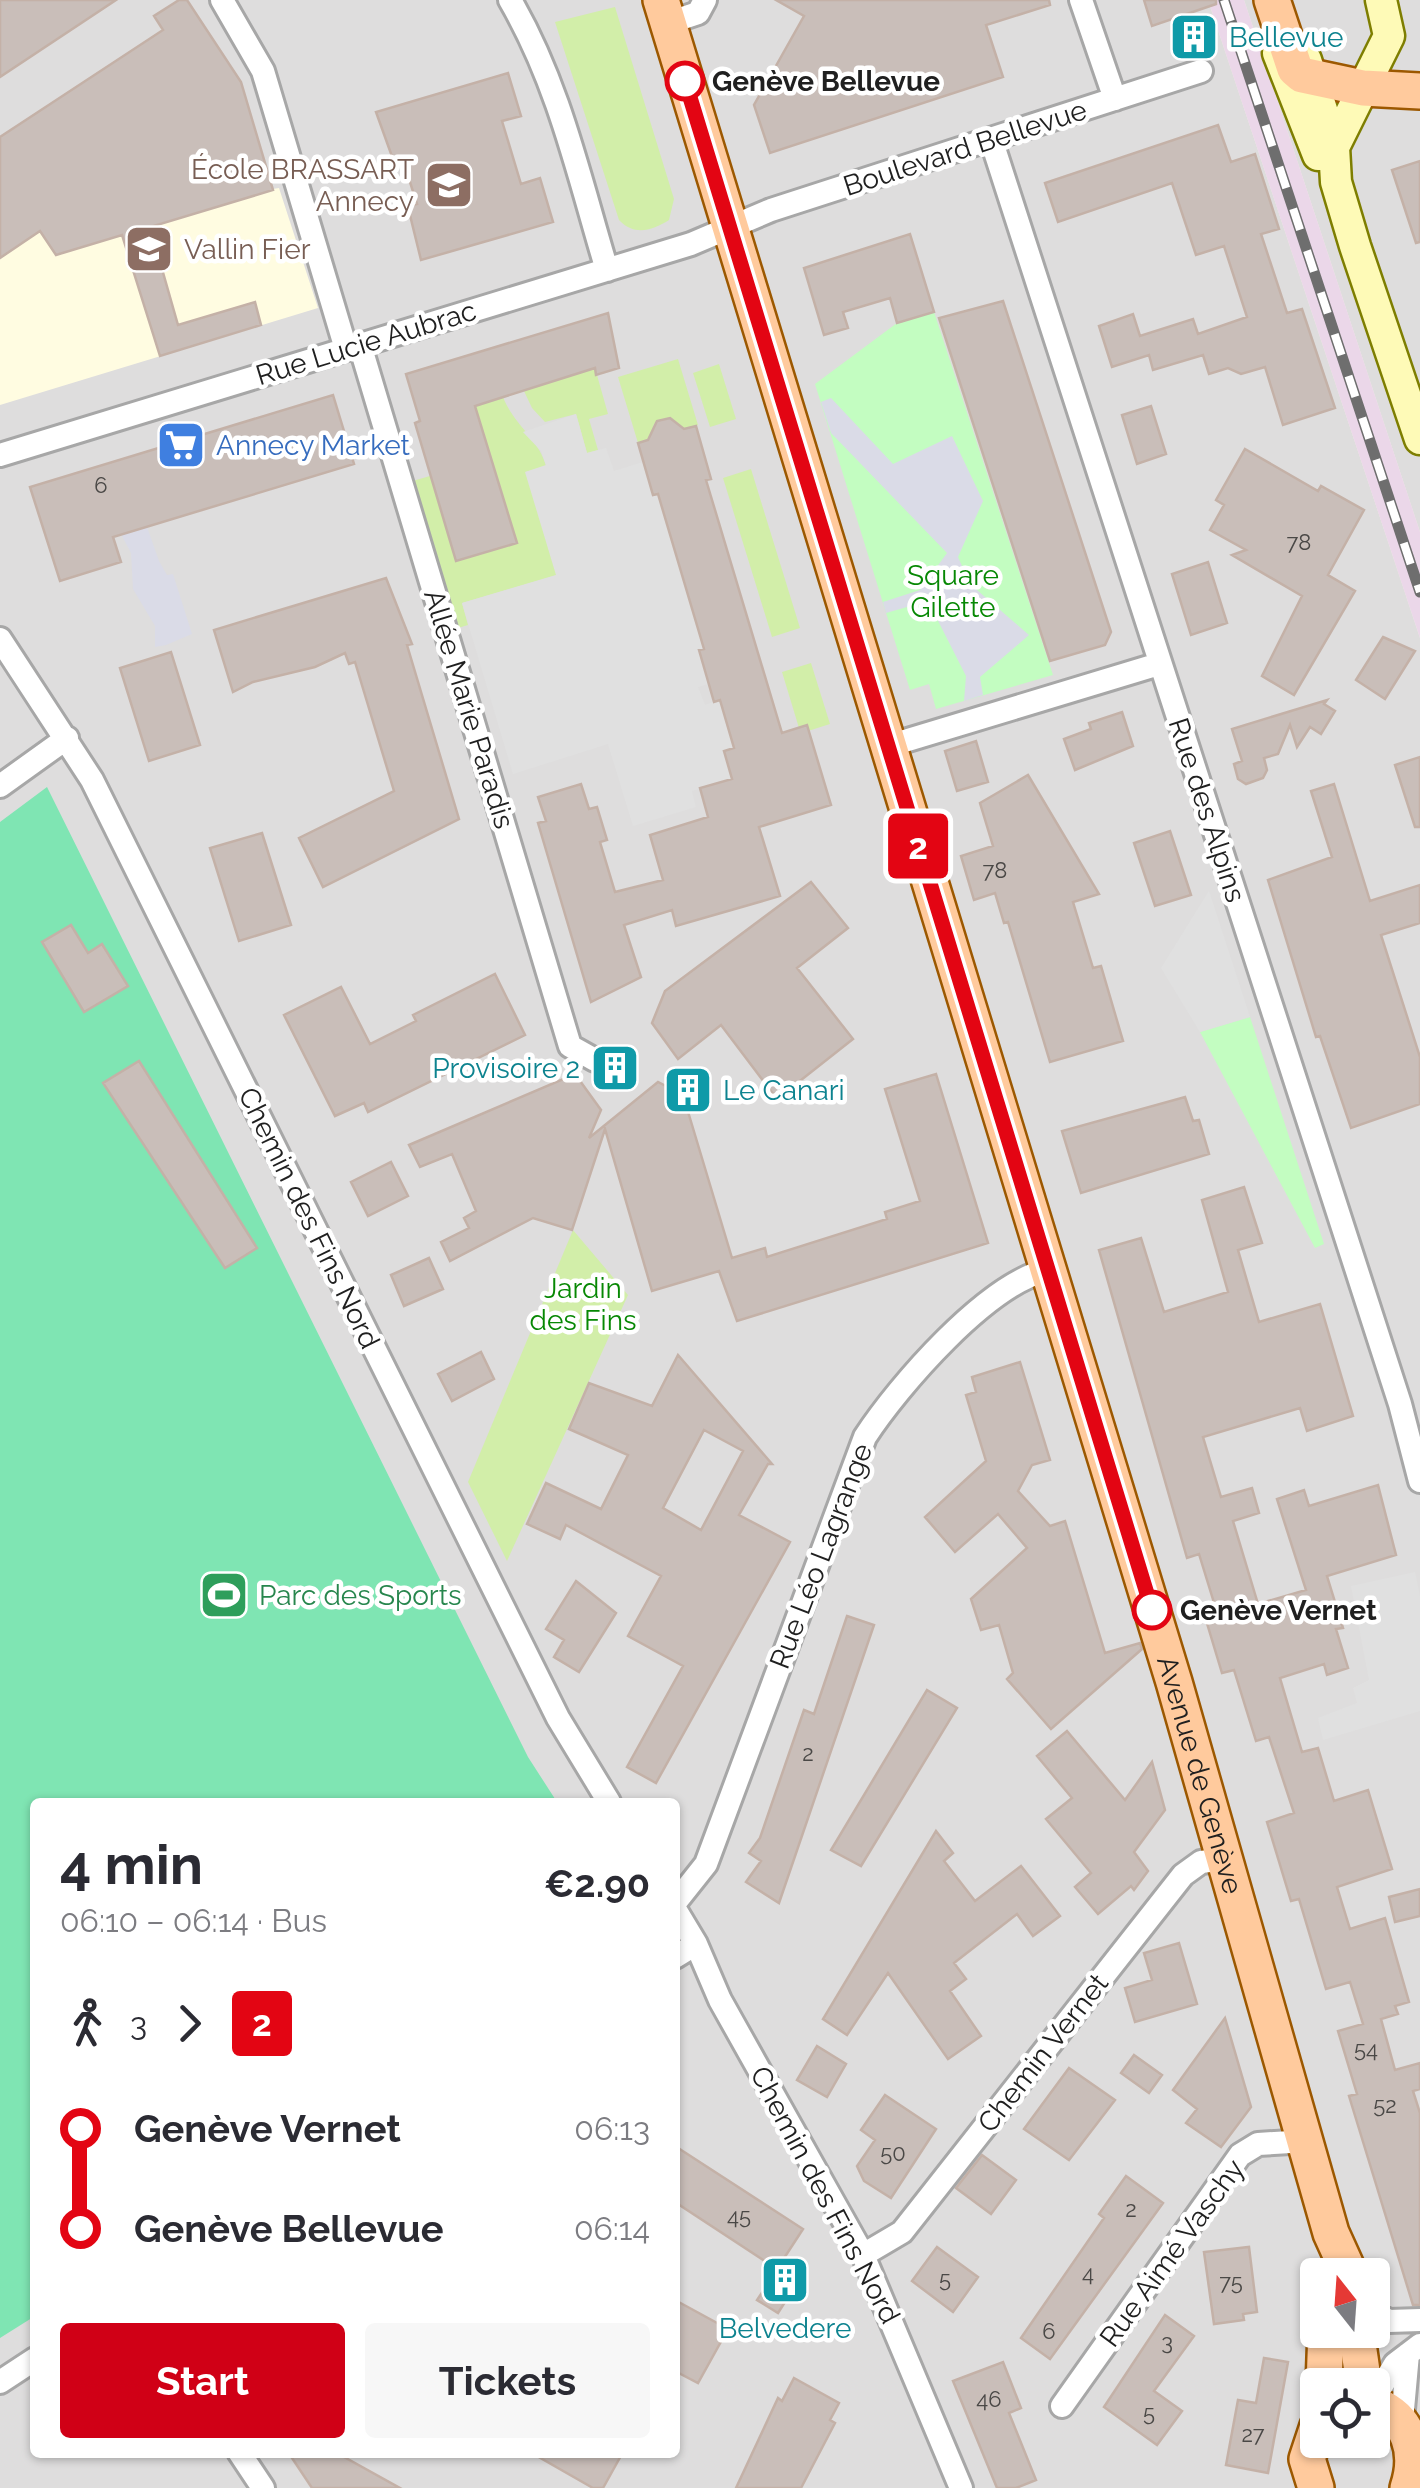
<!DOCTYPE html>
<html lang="en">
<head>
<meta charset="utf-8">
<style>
	body { margin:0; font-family:Raleway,sans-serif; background:#f7f7f7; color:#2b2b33; height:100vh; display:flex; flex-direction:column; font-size:38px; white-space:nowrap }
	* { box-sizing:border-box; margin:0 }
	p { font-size:32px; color:#7c7c81 }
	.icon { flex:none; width:55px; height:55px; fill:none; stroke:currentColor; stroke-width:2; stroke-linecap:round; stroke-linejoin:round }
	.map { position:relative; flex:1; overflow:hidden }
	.panel { position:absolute; left:30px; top:1798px; width:650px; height:660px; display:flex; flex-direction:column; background:#fff; border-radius:10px; box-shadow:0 2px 8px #0004 }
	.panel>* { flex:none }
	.badge { padding:0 20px; border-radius:8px; font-size:35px; line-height:65px }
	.needle { width:65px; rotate:343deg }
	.controls { position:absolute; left:1300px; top:2258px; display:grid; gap:20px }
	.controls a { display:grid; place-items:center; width:90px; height:90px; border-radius:10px; background:#fff; box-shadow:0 2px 8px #0004; font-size:50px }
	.map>.badge { position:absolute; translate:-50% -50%; box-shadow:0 0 0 5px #fff }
	.legs { display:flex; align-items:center; gap:15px; height:110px; padding:0 30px; font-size:32px }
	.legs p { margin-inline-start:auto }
	.head { display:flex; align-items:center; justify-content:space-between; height:170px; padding:0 30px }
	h1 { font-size:55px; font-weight:700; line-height:75px }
	.button { display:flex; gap:20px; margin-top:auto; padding:20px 30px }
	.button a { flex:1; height:115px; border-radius:10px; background:#d00016; color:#fff; font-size:40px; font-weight:700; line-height:115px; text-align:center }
	.button a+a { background:#f7f7f7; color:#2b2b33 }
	ul { padding:0 30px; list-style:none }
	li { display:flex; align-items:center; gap:35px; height:100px; font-size:38px }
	li i { display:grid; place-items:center; width:15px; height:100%; margin:0 12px; background:currentColor }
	li i::after { content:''; width:25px; height:25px; margin:-12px; border:8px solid; border-radius:50%; background:#fff }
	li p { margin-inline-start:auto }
	li:first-child i { background:linear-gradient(#0000 50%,currentColor 0) }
	li:last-child i { background:linear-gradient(currentColor 50%,#0000 0) }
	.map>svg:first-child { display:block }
	.residential { fill:#dedddd; fill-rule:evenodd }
	.industrial { fill:#ebd7e9 }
	.education { fill:#fffce1 }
	.grass { fill:#d2eea9 }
	.park { fill:#c3fdc1 }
	.pitch { fill:#7fe5b3 }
	.parking { fill:#e0e0e0 }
	.plaza { fill:#dadbe7 }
	.building { fill:#c9beb9; stroke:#c4b1a7; stroke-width:2.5; fill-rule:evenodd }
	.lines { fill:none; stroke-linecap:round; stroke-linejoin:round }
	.street-casing { stroke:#a7a7a7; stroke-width:28 }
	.secondary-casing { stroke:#7e7e00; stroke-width:35 }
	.primary-casing { stroke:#9c5800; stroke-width:40 }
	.street { stroke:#fff; stroke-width:22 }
	.secondary { stroke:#fefab7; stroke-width:30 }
	.primary { stroke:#ffca9d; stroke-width:35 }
	.rail-casing { stroke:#6e6e6e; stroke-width:11 }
	.rail { stroke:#fff; stroke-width:8; stroke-dasharray:22; stroke-linecap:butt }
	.line-1-casing { stroke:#fff; stroke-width:22 }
	.line-1 { stroke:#e30513; stroke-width:15 }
	.stop-1-dot { fill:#fff; stroke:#e30513; stroke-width:5 }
	.labels { text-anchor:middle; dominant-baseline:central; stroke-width:9; stroke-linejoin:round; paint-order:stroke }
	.number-label { font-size:22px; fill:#4a4846 }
	.culture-label { font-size:28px; fill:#0d838f; stroke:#fff; text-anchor:start }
	.stop-label { font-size:28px; font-weight:bold; fill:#202020; stroke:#fff; text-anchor:start }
	.street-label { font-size:28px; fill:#202020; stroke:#fff }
	.education-label { font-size:28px; fill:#785e54; stroke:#fff; text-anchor:end }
	.shop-label { font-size:28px; fill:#366cbe; stroke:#fff; text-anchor:start }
	.park-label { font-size:28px; fill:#078804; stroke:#fff }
	.leisure-label { font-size:28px; fill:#27864d; stroke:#fff; text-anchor:start }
</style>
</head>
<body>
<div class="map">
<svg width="1420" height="2488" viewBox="0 0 1420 2488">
	<rect width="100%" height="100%" fill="#f1ece6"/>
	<path class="residential" d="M0 0H1208L1420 638V2488H0ZM35 1802H675V2452H35ZM1318 2275H1372V2330H1318ZM1318 2385H1372V2440H1318Z
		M1244 0H1420V532Z"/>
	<path class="industrial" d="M1208 0H1244L1420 532V638Z"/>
	<path class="education" d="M179 0H187L241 82 273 189 279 188 318 308 0 405V137L162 31 154 16Z"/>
	<path class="grass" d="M615 7 674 199 669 220C652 231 634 236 619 220L555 22Z
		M678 359 698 425 682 430 675 421 664 419 654 424 650 440 638 443 618 377Z
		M719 364 736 419 710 427 693 373Z
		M595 368 608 414 589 419 598 450 587 453 576 414 545 422 532 408 524 391Z
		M503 397C514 425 539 439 546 466L526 472 557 575 462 603 468 625 451 630 409 482 430 476 456 561 517 543 475 406Z
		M751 469 800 628 772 637 723 478Z
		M811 663 830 724 808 731 799 728 782 672Z
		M573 1230 628 1295 507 1561 468 1482Z"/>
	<path class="park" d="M934 312 1053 675 936 709 929 684 910 690 815 384 897 323Z
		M1250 1017 1324 1244 1315 1248 1200 1032Z"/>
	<path class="pitch" d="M47 787 528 1757 557 1802H35V2316L0 2338V822Z"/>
	<path class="parking" d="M576 414 587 453 606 448 614 471 643 462 653 494H658L704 649 700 651 709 684 698 687 705 705 720 700 734 748 724 751 732 779 692 791 696 807 633 826 608 744 513 774 462 603 556 575 525 472 546 465 541 451 523 432Z
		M1209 891 1250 1017 1200 1032 1161 968Z
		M1415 1572 1420 1597V1711L1323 1740 1318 1718 1357 1703 1353 1688 1369 1680 1351 1586Z"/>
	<path class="plaza" d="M831 398 893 464 952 436 983 501 958 557 970 584 1029 635 980 677 983 695 964 701 966 676 928 601 886 613 883 602 920 590 947 553 831 433 821 402Z
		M134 522 147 527 159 561 167 575 173 574 192 634 166 645 155 647V626L133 589 131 553 121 534Z"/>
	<path class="building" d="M0 0H116L0 77Z
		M179 0H187L241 82 273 190 150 227 178 325 255 302 261 325 160 356 122 235 56 255 40 231 0 258V137L163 30 154 16Z
		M776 0H1049L1050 5 986 25 1003 77 770 153 754 105 804 16Z
		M1144 0H1216V4L1152 26Z
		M508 73 521 116 502 121 521 184 540 178 553 222 421 260 408 207 417 204 403 160 394 162 376 112Z
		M1218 125 1231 162 1255 154 1279 229 1261 234 1287 313 1302 309 1335 408 1283 425 1265 367 1241 374 1228 368 1209 374 1203 355 1153 370 1149 355 1112 367 1099 326 1133 314 1140 336 1193 319 1198 334 1247 317 1224 246 1196 255 1172 183 1058 222 1045 183Z
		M1420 161V242L1416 243 1392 170Z
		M910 234 934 312 897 323 890 298 843 312 848 328 824 335 804 268Z
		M1003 301 1111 632 1105 645 1050 661 939 318Z
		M608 313 619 368 596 375 595 368 475 406 517 543 456 561 415 423 420 421 406 374Z
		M333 395 354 464 113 537 121 562 60 581 30 487Z
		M1151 406 1166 454 1137 464 1122 415Z
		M670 418 684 429 696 426 711 479 706 480 782 733 807 725 831 805 759 827 780 896 676 926 672 910 624 925 641 977 591 1002 538 823 546 821 538 797 581 784 589 809 597 807 607 840 600 842 615 892 663 880 650 835 708 817 700 788 732 779 724 751 734 748 720 700 714 702 699 650 704 649 658 494 653 495 638 443 648 440 657 421Z
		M1245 449 1318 491 1321 486 1364 510 1328 575 1355 591 1294 695 1262 676 1302 596 1232 555 1246 550 1210 530 1224 505 1216 500Z
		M1208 562 1227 623 1191 635 1172 574Z
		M386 578 412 644 407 645 459 819 323 887 299 838 394 791 355 662 349 664 345 653 315 667 253 682 233 692 214 630Z
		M1383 637 1415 651 1385 699 1356 680Z
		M171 652 200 745 149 761 120 668Z
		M1327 700 1324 704 1335 711 1321 734 1310 727 1297 747 1290 725 1278 754 1264 758 1267 770 1263 778 1246 784 1238 779 1234 764 1242 761 1232 729Z
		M1122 712 1133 746 1075 770 1064 739 1091 729 1089 723Z
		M976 741 988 782 957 791 945 751Z
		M1420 757V827H1415L1395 765Z
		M1028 775 1099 894 1073 902 1093 968 1101 966 1123 1041 1050 1062 1008 922 1004 923 995 893 974 900 961 856 993 846 980 803Z
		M1334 784 1370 901 1420 885V923L1381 935 1420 1057V1104L1351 1128 1320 1036 1316 1037 1268 880 1332 857 1311 791Z
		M1170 831 1191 895 1155 906 1134 843Z
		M262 833 291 925 239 941 210 848Z
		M811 882 848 928 797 968 853 1039 777 1099 721 1025 678 1059 652 1023 665 991Z
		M71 925 88 953 102 944 128 986 84 1012 42 942Z
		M495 974 525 1035 368 1112 364 1103 335 1116 284 1015 341 987 370 1044 416 1021 413 1015Z
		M139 1061 257 1248 225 1268 103 1083Z
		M575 1074 601 1110 589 1138 658 1082 683 1095 732 1258 765 1248 767 1257 887 1219 885 1212 920 1201 885 1089 936 1074 988 1243 737 1321 719 1271 652 1291 605 1129 572 1230 533 1218 450 1261 441 1242 469 1228 464 1218 476 1211 452 1154 420 1167 409 1145Z
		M1185 1097 1193 1121 1199 1120 1209 1154 1081 1193 1062 1131Z
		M391 1162 408 1196 368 1216 351 1182Z
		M1244 1187 1262 1243 1238 1250 1259 1322 1320 1304 1353 1416 1307 1431 1300 1408 1203 1437 1221 1497 1252 1488 1259 1513 1233 1521 1258 1604 1306 1590 1277 1499 1304 1490 1309 1506 1378 1485 1396 1555 1327 1576 1343 1628 1336 1629 1348 1668 1327 1675 1324 1664 1280 1678 1302 1752 1318 1748 1334 1801 1368 1790 1392 1869 1337 1887 1350 1929 1385 1918 1409 2002 1395 2006 1398 2014 1381 2019 1395 2070 1420 2063V2089L1413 2091 1420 2113V2305H1413L1349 2096 1357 2094 1338 2031 1363 2024 1350 1982 1326 1989 1299 1899 1291 1901 1267 1822 1294 1813 1269 1737 1256 1741 1234 1670 1222 1673 1203 1610 1215 1606 1199 1554 1187 1558 1099 1250 1141 1238 1164 1312 1228 1292 1202 1200Z
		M429 1258 443 1289 404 1306 391 1275Z
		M481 1352 494 1379 452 1401 438 1374Z
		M678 1355 772 1464H768L739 1515 790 1542 656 1783 627 1767 683 1666 628 1636 661 1576 566 1525 560 1539 527 1524 546 1483 601 1509 628 1455 569 1429 589 1383 652 1406ZM704 1430 743 1451 701 1530 663 1508Z
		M1020 1362 1050 1460 1032 1465 1018 1491 1050 1526 1065 1521 1105 1653 1140 1643 1142 1649 1051 1729 1007 1679 1013 1673 999 1625 981 1630 971 1599 1027 1548 998 1514 955 1552 925 1517 986 1461 966 1395 976 1392 972 1377Z
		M576 1581 616 1613 579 1672 554 1657 564 1640 546 1629Z
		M847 1616 874 1625 779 1903 746 1882 761 1861 749 1853 760 1838 804 1710 814 1714Z
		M927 1690 957 1708 861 1866 831 1850Z
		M1067 1731 1125 1800 1152 1762 1165 1810 1134 1852 1148 1871 1134 1890 1131 1886 1098 1914 1075 1887 1091 1873 1046 1819 1072 1798 1037 1756Z
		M936 1831 953 1853 944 1861 975 1901 1021 1866 1060 1916 1033 1936 1017 1914 954 1963 966 1979 950 1991 981 2036 948 2059 888 1973 847 2035 823 2019Z
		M1420 1889V1916L1395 1922 1389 1897Z
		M1179 1943 1197 2004 1135 2022 1125 1988 1152 1980 1144 1953Z
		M1225 2018 1251 2107 1221 2147 1186 2123 1197 2109 1173 2090Z
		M817 2046 846 2064 827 2097 797 2080Z
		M1134 2055 1162 2075 1149 2093 1121 2073Z
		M1069 2068 1115 2100 1069 2160 1024 2129Z
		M885 2095 936 2129 891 2198 864 2181 857 2166 875 2140 861 2130Z
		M675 2146 803 2229 777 2269 675 2202Z
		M982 2155 1016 2180 991 2214 956 2188Z
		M1126 2176 1163 2203 1050 2359 1021 2338 1104 2218 1099 2214Z
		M937 2247 978 2277 953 2312 912 2281Z
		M1249 2247 1257 2312 1243 2314 1244 2320 1214 2324 1204 2252Z
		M781 2264 801 2277 778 2313 757 2300Z
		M675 2300 728 2329 698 2383 675 2371Z
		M1165 2315 1194 2336 1154 2391 1182 2411 1157 2445 1104 2407Z
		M1264 2358 1288 2362 1268 2473 1226 2465 1238 2400 1256 2403Z
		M1003 2362 1021 2408 1009 2413 1036 2480 1016 2488H997L953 2381Z
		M794 2378 839 2403 830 2420 835 2423 801 2488H736L778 2398 782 2401Z
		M288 2452H335L400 2488H312Z
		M530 2452H623L603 2488H593Z"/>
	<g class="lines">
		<g class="street-casing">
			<path id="street" d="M222 0 263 71 346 349
				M510 0C559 84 579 177 607 270
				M1081 0 1115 99
				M668 23 698 13 705 0
				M991 139 1400 1404 1420 1481
				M360 345 570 1046 595 1060
				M0 455 691 244 771 210 1201 71
				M0 639 92 780 558 1718 609 1802
				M888 746 1159 664
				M0 786 67 738
				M675 1903 706 1864 865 1437C899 1385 986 1285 1047 1270
				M675 1909 696 1944 720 2000 863 2255 961 2488
				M675 1957 696 1944
				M863 2255 902 2232 1183 1875 1201 1862 1226 1859
				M1372 2312 1389 2321 1420 2320
				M0 2382 35 2359
				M1372 2402 1395 2364 1420 2345
				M1062 2406 1240 2155 1258 2144 1307 2141
				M1402 2420 1408 2354
				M239 2452 263 2488"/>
		</g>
		<g class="secondary-casing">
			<path id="secondary" d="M1278 53 1318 155
				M1306 60 1334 147 1336 182 1355 246 1420 439
				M1334 147 1389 36 1381 0"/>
		</g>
		<g class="primary-casing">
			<g id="primary">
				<path id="s1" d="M661 0 1174 1682 1331 2233 1350 2275"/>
				<path d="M1272 0 1295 69 1302 75 1363 88 1420 91"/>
				<path d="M1356 2330 1364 2385"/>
				<path d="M1324 2385 1326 2330"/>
				<path d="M1372 2404C1409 2416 1420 2452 1408 2488"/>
				<path d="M1316 2488 1307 2459 1318 2426"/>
			</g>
		</g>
		<use href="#street" class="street"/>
		<use href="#secondary" class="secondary"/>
		<use href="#primary" class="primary"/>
		<g class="rail-casing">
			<path id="rail" d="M1224 0 1420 592"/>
		</g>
		<use href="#rail" class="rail"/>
	</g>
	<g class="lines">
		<g class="line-1-casing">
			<path id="line-1" d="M685 81 1152 1610"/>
		</g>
		<use href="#line-1" class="line-1"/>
	</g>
	<defs>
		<g id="building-square" transform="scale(2.5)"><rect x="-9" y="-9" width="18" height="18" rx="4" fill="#0f9aa8" stroke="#fff"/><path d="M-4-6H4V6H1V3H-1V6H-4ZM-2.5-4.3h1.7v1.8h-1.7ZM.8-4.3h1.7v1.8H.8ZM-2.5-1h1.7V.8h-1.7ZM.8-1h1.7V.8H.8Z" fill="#fff"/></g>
		<g id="university-square" transform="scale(2.5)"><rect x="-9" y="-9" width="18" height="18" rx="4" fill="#8d6e63" stroke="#fff"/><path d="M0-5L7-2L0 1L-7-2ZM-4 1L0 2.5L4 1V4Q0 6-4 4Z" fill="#fff"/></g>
		<g id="school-square" transform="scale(2.5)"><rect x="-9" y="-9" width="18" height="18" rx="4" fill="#8d6e63" stroke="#fff"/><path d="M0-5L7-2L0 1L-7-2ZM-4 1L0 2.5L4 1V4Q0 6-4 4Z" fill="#fff"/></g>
		<g id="supermarket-square" transform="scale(2.5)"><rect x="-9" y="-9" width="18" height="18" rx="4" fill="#3f7fe0" stroke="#fff"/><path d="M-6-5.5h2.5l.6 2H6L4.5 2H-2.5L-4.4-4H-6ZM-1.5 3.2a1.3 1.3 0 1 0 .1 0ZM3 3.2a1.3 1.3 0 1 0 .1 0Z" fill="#fff"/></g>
		<g id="stadium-square" transform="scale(2.5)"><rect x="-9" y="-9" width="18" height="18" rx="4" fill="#2e9e5b" stroke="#fff"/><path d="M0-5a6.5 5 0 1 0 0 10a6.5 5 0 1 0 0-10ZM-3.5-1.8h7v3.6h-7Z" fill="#fff"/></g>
	</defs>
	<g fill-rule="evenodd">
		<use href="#building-square" x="1194" y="37"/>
		<use href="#university-square" x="449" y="185"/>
		<use href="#school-square" x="149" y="249"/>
		<use href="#supermarket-square" x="181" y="445"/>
		<use href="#building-square" x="615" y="1068"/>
		<use href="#building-square" x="688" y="1090"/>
		<use href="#stadium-square" x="224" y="1595"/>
		<use href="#building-square" x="785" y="2280"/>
	</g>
	<g class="stop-1-dot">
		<circle cx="685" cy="81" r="18"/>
		<circle cx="1152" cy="1610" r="18"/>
	</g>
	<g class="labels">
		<g class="number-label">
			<text x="101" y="485">6</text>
			<text x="1299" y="542">78</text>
			<text x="995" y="870">78</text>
			<text x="808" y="1753">2</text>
			<text x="1366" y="2049">54</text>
			<text x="1385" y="2105">52</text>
			<text x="893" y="2153">50</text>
			<text x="1131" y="2209">2</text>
			<text x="739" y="2216">45</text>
			<text x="1088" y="2273">4</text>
			<text x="945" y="2279">5</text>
			<text x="1231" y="2282">75</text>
			<text x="1049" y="2331">6</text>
			<text x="1167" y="2342">3</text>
			<text x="989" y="2399">46</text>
			<text x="1149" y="2413">5</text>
			<text x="1253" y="2434">27</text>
		</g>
		<g class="culture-label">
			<text x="1229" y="37">Bellevue</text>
			<text x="580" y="1068" text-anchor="end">Provisoire 2</text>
			<text x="723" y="1090">Le Canari</text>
			<text x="785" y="2328" text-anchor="middle">Belvedere</text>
		</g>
		<g class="stop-label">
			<text x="712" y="81">Genève Bellevue</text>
			<text x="1180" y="1610">Genève Vernet</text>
		</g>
		<g class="street-label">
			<text transform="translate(965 148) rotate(-18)">Boulevard Bellevue</text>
			<text transform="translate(366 343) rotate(-17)">Rue Lucie Aubrac</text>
			<text transform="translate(469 709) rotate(73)">Allée Marie Paradis</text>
			<text transform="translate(1207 810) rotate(72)">Rue des Alpins</text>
			<text transform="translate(309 1218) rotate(64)">Chemin des Fins Nord</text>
			<text transform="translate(821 1556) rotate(-69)">Rue Léo Lagrange</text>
			<text stroke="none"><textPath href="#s1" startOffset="1855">Avenue de Genève</textPath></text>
			<text transform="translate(1043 2053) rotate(-52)">Chemin Vernet</text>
			<text transform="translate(825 2195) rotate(62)">Chemin des Fins Nord</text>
			<text transform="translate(1172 2253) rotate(-54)">Rue Aimé Vaschy</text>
		</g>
		<g class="education-label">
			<text x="414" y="169">École BRASSART<tspan x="414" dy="32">Annecy</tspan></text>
			<text x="184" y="249" text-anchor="start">Vallin Fier</text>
		</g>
		<g class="shop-label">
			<text x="216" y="445">Annecy Market</text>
		</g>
		<g class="park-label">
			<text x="953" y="575">Square<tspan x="953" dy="32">Gilette</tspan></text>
			<text x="583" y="1288">Jardin<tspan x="583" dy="32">des Fins</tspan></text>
		</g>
		<g class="leisure-label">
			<text x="259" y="1595">Parc des Sports</text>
		</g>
	</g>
</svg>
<div class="controls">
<a><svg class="needle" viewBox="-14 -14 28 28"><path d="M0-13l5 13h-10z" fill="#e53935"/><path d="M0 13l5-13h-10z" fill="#7c7c81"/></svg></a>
<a><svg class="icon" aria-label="locate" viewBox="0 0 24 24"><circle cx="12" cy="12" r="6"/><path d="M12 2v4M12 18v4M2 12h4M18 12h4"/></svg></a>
</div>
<b class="badge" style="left:918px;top:846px;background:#e30513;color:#fff">2</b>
<section class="panel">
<div class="head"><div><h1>4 min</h1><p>06:10 – 06:14 · Bus</p></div><b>€2.90</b></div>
<div class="legs"><svg class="icon" aria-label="walk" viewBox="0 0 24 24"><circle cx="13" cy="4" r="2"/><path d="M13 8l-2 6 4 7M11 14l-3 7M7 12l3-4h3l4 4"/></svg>3<svg class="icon" aria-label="forward" viewBox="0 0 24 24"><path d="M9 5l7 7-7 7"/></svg><b class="badge" style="background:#e30513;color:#fff">2</b></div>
<ul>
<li><i style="color:#e30513"></i><b>Genève Vernet</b><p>06:13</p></li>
<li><i style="color:#e30513"></i><b>Genève Bellevue</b><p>06:14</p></li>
</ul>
<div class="button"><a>Start</a><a>Tickets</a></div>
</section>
</div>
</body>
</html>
